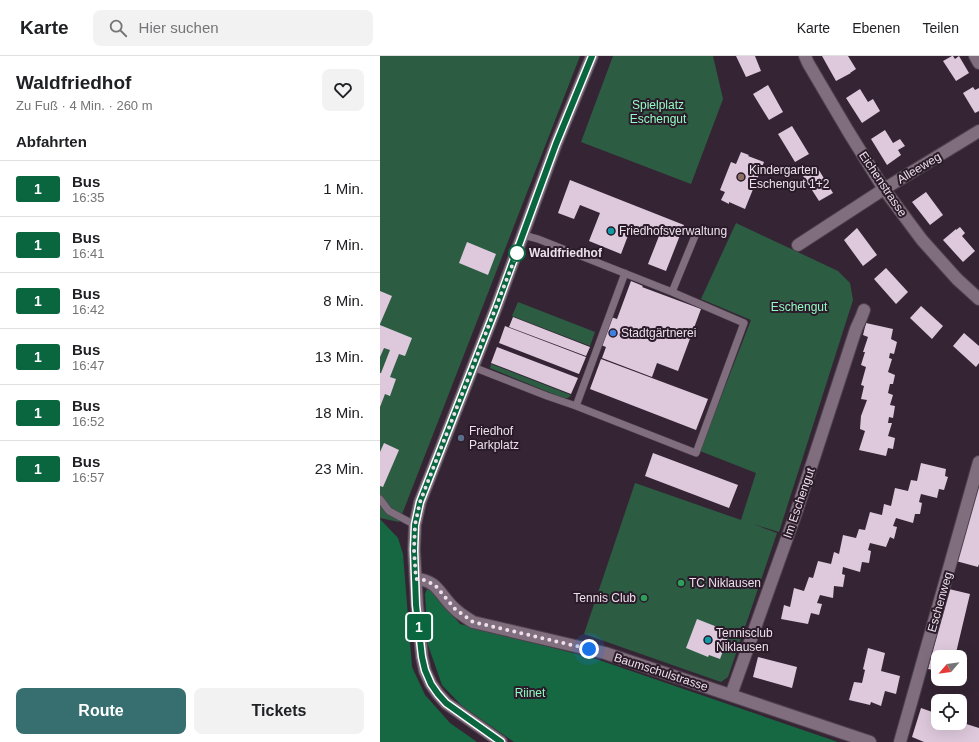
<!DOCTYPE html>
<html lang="de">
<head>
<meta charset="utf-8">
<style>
	body { margin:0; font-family:Helvetica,sans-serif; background:#f2f2f2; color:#202124; height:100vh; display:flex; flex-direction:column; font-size:15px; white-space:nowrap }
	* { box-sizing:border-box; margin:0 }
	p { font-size:13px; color:#757577 }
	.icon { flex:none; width:22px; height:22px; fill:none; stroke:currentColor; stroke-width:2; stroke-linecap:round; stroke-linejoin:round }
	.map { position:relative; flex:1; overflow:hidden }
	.details { display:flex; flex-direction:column; background:#fff; width:380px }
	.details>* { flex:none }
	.badge { padding:0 8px; border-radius:3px; font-size:14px; line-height:26px }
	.needle { width:26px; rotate:241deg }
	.fabs { position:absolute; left:551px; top:594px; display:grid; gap:8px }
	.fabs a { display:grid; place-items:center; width:36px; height:36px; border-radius:8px; background:#fff; box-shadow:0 4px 16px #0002; font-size:20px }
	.you { position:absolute; width:20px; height:20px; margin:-10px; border:3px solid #fff; border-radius:50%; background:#1a73e8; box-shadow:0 0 0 6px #1a73e833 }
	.map>.badge { position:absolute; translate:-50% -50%; box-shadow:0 0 0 2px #fff }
	h2 { padding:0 16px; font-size:15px; line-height:36px }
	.round { display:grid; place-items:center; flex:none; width:42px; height:42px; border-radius:8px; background:#f2f2f2 }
	.summary { display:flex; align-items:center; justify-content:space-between; height:68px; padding:0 16px }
	h1 { font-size:19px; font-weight:700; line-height:30px }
	.cta { display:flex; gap:8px; margin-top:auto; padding:8px 16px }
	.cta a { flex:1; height:46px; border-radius:8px; background:#376e6f; color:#fff; font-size:16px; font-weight:700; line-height:46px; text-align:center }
	.cta a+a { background:#f2f2f2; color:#202124 }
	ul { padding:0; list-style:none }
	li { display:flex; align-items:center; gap:12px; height:56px; padding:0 16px; border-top:1px solid #e0e0e0 }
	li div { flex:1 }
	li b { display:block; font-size:15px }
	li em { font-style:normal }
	li .badge { min-width:44px; font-weight:700; text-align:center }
	header { display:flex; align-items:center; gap:24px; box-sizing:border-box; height:56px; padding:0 20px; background:#fff; border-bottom:1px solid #e0e0e0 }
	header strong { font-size:19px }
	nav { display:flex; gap:22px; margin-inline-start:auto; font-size:14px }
	.search { width:280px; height:36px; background:#f2f2f2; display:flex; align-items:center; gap:10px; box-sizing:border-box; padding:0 14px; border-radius:8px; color:#757577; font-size:15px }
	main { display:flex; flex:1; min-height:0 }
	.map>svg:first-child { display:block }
	.green { fill:#2c5d43 }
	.forest { fill:#166843 }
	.building { fill:#dec9dc }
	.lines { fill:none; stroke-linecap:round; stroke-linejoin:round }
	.lane-casing { stroke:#4e414d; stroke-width:8 }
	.street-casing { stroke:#4e414d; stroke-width:14 }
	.secondary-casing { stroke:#4e414d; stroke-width:14 }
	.lane { stroke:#806d7e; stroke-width:7 }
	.street { stroke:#806d7e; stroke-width:12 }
	.secondary { stroke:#806d7e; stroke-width:12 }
	.line-casing { stroke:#fff; stroke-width:9 }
	.line { stroke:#09663f; stroke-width:6 }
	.walk { stroke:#ece1eb; stroke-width:4; stroke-dasharray:0 7.2 }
	.education-dot { fill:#8d6e63; stroke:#2b1b2a; stroke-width:1.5 }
	.culture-dot { fill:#0f9aa8; stroke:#2b1b2a; stroke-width:1.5 }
	.stop-dot { fill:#fff; stroke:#09663f; stroke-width:2 }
	.shop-dot { fill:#3f7fe0; stroke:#2b1b2a; stroke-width:1.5 }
	.service-dot { fill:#5c6f8a; stroke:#2b1b2a; stroke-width:1.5 }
	.leisure-dot { fill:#2e9e5b; stroke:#2b1b2a; stroke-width:1.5 }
	.labels { text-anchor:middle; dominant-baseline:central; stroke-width:4; stroke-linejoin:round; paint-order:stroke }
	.park-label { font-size:12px; fill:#91fbc1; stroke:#2b1b2a }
	.street-label { font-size:12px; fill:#ece1eb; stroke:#2b1b2a }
	.poi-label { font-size:12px; fill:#ece1eb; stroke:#2b1b2a; text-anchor:start }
	.stop-label { font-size:12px; font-weight:bold; fill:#ece1eb; stroke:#2b1b2a; text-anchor:start }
</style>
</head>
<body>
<header>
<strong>Karte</strong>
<div class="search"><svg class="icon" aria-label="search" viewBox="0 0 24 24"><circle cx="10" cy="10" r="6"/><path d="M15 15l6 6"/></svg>Hier suchen</div>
<nav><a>Karte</a><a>Ebenen</a><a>Teilen</a></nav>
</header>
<main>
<section class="details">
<div class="summary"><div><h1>Waldfriedhof</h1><p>Zu Fuß · 4 Min. · 260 m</p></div><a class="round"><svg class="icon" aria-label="heart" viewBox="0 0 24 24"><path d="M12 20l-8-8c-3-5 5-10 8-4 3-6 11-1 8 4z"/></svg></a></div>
<h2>Abfahrten</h2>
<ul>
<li><span class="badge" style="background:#09663f;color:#fff">1</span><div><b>Bus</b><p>16:35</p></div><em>1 Min.</em></li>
<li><span class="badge" style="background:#09663f;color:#fff">1</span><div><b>Bus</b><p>16:41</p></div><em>7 Min.</em></li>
<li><span class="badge" style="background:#09663f;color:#fff">1</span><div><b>Bus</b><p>16:42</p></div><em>8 Min.</em></li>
<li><span class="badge" style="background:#09663f;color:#fff">1</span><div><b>Bus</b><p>16:47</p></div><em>13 Min.</em></li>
<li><span class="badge" style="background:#09663f;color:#fff">1</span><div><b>Bus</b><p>16:52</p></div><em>18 Min.</em></li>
<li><span class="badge" style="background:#09663f;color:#fff">1</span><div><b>Bus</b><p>16:57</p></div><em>23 Min.</em></li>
</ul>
<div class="cta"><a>Route</a><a>Tickets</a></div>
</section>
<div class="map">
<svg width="599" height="686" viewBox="0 0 599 686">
	<rect width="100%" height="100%" fill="#352534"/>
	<path class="green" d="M0 0H200L19 466 0 462Z
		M233 0H333L343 43 311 128 201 86Z
		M356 167 458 215 470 227 473 244 399 476 373 468 397 477 348 621 341 626 204 578 255 427 361 464 376 417 320 395 371 264 321 243Z
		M138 246 215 276 210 290 132 260Z
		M111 308 191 339 188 342H183L110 312Z"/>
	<path class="forest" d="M0 463 18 482 23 498 32 611 45 639 70 667 97 686H0Z
		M47 533H51L80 568 216 603 458 686H134L82 650 62 629 48 589 45 538Z"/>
	<path class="building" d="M356 0H375L381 15 366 21Z
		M442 0H468L476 13 470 17H471L456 25Z
		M572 0H573L575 3 579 0 589 17 576 25 563 5Z
		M388 29 403 56 389 64 373 38Z
		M593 31 595 34 599 32V55L595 57 583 37Z
		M480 33 488 46 493 43 500 55 482 67 466 42Z
		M412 70 429 98 415 106 398 78Z
		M505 74 513 87 520 83 525 90 518 94 521 99 507 109 491 83Z
		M361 96 369 99 368 100 384 106 365 153 349 146V148L341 144 345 136 340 134 351 106 356 108Z
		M437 111 453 137 439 145 423 120Z
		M190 124 304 169 286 215 268 208 279 180 252 169 241 198 209 185 220 157 200 149 194 163 178 157Z
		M546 136 563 159 550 169 532 146Z
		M580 171 585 177 582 180 595 195 583 206 563 184 576 173V174Z
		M477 172 497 199 483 210 464 184Z
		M87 186 116 198 108 219 79 207Z
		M506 212 528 236 516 248 494 223Z
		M251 225 263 230 262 231 321 253 298 315 277 307 272 321 222 302 226 291 221 289 231 261 237 263Z
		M0 235 12 240 0 268Z
		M541 250 563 270 552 283 530 262Z
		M133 261 210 291 206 300 129 271Z
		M486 267 513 273 511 283 517 286 514 298 510 297 509 302 512 303 508 316 515 319 513 328H510L508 337 513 339 510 349 515 350 513 362 509 361 508 367H512L508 380 515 382 513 393 508 392 506 400 479 394 485 375 480 373 481 360 487 344 481 343 484 330 481 329 486 311 481 309 485 296H483L488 281 483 279Z
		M0 269 32 282 25 300 19 298 10 321 16 323 10 340 5 338 0 351V317H1L10 294 4 292 0 301Z
		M125 270 206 301 199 318 119 287Z
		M584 277 599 290V307L596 311 573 290Z
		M117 291 198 322 191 338 111 307Z
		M221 303 328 343 316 374 210 333Z
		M4 387 19 394 3 431 0 430V396Z
		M273 397 358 429 349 452 265 420Z
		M541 407 566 413 565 420 568 421 564 434 559 433 557 442 541 438 539 446 542 447 540 458H535L533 467 516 462 513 470 517 471 514 483 510 481 506 491 490 487 488 494 491 495 489 507 482 506 480 516 463 511 462 518 465 519 463 531 454 530 453 542 440 539 437 547 442 548 439 559 431 557 428 568 401 563 404 549 410 551 414 532 424 535 429 521 433 522 438 505 451 508 454 496 459 498 463 479 476 482 479 473 485 474 490 456 502 459 504 448 511 450 515 432 528 435 531 424 537 425Z
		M599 422V508L598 511 576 505Z
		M569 533 590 538 575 601H558V615L548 613Z
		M317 563 350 576 340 603 329 599 328 601 306 592Z
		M488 592 505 597 501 615 520 620 516 638 505 635 501 650 491 646 490 649 469 644 474 626 482 627 485 614 483 613Z
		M378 601 417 611 412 632 373 621Z
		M541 652 558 658V667H580V666L599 672V686H544L532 681Z"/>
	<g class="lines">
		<g class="lane-casing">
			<path id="lane" d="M143 179 158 183 292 236 315 180
				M93 311 167 340 196 350 316 397 364 267 292 236
				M196 350 245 217
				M0 443 9 455 35 469"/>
		</g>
		<g class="street-casing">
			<path id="street" d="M425 0 428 7 468 75 504 133 542 184 577 223 599 243
				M595 0 599 7
				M418 189 504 133 599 75
				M36 523C58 524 60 540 75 553 80 558 87 562 93 566L225 597 490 686
				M351 639 416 457 476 273 481 262 484 254
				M520 686 599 406"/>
		</g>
		<g class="secondary-casing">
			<path id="secondary" d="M121 686 66 647 58 638 51 628 45 615 42 601 37 549 34 494 35 469 40 446 116 252 176 88 212 0"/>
		</g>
		<use href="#lane" class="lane"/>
		<use href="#street" class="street"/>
		<use href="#secondary" class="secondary"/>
	</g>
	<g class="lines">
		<g class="line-casing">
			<path id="line" d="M121 686 66 647 58 638 51 628 45 614 42 601 36 549 34 494 35 469 40 446 116 252 176 88 212 0"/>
		</g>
		<use href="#line" class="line"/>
		<path class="walk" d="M137 197 40 446 35 469 34 494 36 523 44 524 55 529 75 553 93 566 209 593"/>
	</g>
	<circle class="education-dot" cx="361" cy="121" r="4"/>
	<g class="culture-dot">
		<circle cx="231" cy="175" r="4"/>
		<circle cx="328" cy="584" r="4"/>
	</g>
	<circle class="stop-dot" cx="137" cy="197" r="8"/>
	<circle class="shop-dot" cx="233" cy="277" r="4"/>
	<circle class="service-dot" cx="81" cy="382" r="4"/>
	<g class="leisure-dot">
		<circle cx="301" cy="527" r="4"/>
		<circle cx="264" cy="542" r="4"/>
	</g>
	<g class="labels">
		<g class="park-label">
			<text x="278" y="49">Spielplatz<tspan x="278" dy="14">Eschengut</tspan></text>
			<text x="419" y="251">Eschengut</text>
			<text x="150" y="637">Riinet</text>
		</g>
		<g class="street-label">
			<text transform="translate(539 112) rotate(-31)">Alleeweg</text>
			<text transform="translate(503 128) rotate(56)">Eichenstrasse</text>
			<text transform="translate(419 447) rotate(-71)">Im Eschengut</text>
			<text transform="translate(560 546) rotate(-74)">Eschenweg</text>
			<text transform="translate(281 616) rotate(18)">Baumschulstrasse</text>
		</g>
		<g class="poi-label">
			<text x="369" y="114">Kindergarten<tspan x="369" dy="14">Eschengut 1+2</tspan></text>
			<text x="239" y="175">Friedhofsverwaltung</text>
			<text x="241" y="277">Stadtgärtnerei</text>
			<text x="89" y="375">Friedhof<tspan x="89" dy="14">Parkplatz</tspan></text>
			<text x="309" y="527">TC Niklausen</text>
			<text x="256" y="542" text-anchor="end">Tennis Club</text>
			<text x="336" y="577">Tennisclub<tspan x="336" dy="14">Niklausen</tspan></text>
		</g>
		<g class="stop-label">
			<text x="149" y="197">Waldfriedhof</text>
		</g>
	</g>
</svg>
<div class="fabs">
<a><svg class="needle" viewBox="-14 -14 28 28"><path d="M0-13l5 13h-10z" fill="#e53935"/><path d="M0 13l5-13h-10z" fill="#757577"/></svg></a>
<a><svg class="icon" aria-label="locate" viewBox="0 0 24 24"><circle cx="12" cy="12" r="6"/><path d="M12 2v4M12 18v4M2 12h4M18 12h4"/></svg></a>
</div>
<div class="you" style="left:209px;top:593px"></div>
<b class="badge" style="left:39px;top:571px;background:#09663f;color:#fff">1</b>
</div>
</main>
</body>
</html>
